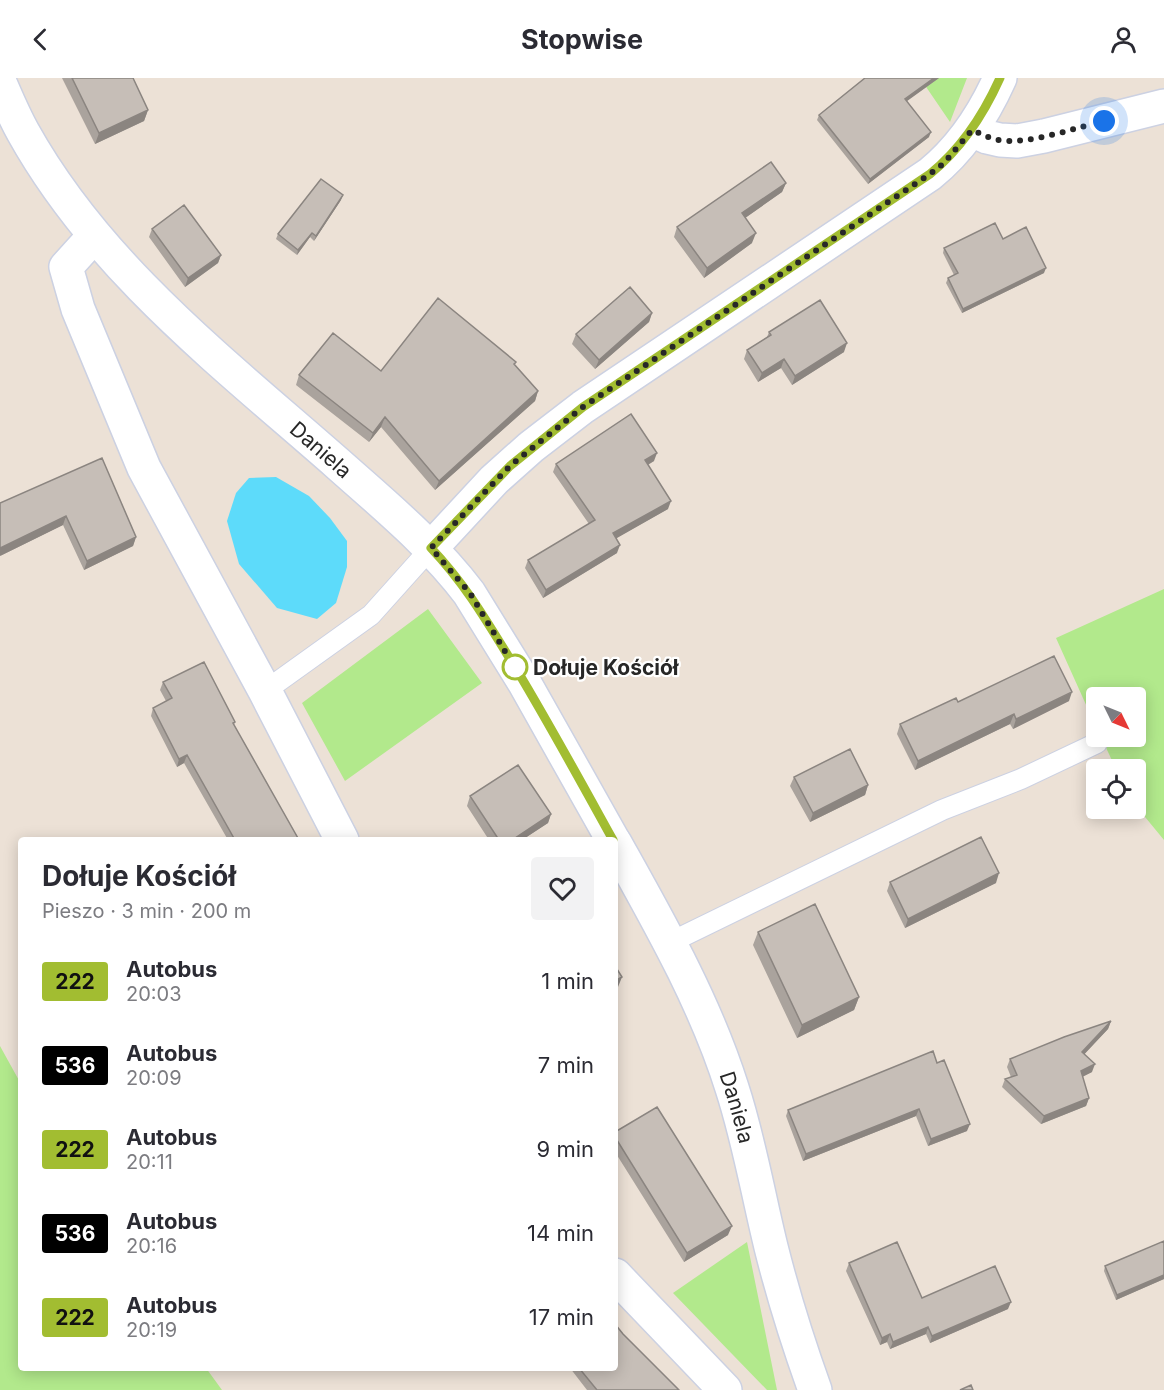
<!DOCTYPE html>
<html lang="pl">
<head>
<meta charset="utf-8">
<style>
	body { margin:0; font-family:Inter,sans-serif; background:#f2f2f3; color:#2b2b33; height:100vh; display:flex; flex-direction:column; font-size:22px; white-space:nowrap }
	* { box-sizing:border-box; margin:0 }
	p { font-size:20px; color:#7c7c81 }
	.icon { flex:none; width:33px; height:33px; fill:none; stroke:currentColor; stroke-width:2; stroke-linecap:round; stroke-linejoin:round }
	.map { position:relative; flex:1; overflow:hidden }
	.sheet { position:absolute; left:18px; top:759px; width:600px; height:534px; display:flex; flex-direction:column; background:#fff; border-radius:6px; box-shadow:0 3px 15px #0003 }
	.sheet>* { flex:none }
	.badge { padding:0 12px; border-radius:4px; font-size:21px; line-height:39px }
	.needle { width:39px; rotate:133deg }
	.buttons { position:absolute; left:1086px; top:609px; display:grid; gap:12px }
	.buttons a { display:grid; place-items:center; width:60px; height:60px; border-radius:6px; background:#fff; box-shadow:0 3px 15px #0003; font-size:30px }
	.you { position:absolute; width:30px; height:30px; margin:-15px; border:4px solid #fff; border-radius:50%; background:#1a73e8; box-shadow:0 0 0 9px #1a73e833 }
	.map>.badge { position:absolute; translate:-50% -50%; box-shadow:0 0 0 3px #fff }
	.round { display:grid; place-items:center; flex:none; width:63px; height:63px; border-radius:6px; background:#f2f2f3 }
	.summary { display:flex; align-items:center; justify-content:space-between; height:102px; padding:0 24px }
	h1 { font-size:28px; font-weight:700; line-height:45px }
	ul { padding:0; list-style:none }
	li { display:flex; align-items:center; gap:18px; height:84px; padding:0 24px }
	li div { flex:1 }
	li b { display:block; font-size:22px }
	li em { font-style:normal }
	li .badge { min-width:66px; font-weight:700; text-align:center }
	header { display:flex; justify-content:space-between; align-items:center; height:78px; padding:0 24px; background:#fff; font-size:27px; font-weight:700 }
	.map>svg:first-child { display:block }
	.green { fill:#b2e98c }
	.water { fill:#5ddbfa }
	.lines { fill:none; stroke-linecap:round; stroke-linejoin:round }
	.service-casing { stroke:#ccd1e2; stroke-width:22 }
	.minor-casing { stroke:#ccd1e2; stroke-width:36 }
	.tertiary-casing { stroke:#ccd1e2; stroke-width:36 }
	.service { stroke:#fff; stroke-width:20 }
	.minor { stroke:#fff; stroke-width:33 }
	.tertiary { stroke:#fff; stroke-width:33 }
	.wall { fill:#aaa39d }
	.shaded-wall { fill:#8b8580 }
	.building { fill:#c6beb7; stroke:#8b8580; stroke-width:1.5 }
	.line-casing { stroke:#fff; stroke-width:14 }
	.line { stroke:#a2bd31; stroke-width:9 }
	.walk { stroke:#272727; stroke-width:6; stroke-dasharray:0 10.8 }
	.stop-dot { fill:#fff; stroke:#a2bd31; stroke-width:3 }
	.labels { text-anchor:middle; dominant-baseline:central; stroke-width:4.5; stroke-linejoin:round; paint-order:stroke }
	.street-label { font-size:21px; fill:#272727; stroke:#fff }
	.stop-label { font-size:21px; font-weight:bold; fill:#272727; stroke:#fff; text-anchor:start }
</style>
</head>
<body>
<header><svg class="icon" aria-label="back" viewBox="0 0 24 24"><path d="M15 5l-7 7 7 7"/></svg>Stopwise<svg class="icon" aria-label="person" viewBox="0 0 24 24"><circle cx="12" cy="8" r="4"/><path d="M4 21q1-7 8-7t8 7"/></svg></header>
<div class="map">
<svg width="1164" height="1312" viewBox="0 0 1164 1312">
	<rect width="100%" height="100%" fill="#ece1d6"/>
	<path class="green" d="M920 0H967L950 44Z
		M1164 511V762L1136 728V692L1116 691 1101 659 1136 658V620H1096V649L1056 560Z
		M428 531 482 605 345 703 302 625Z
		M0 968 21 1006V1290H206L222 1312H0Z
		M747 1164 777 1312H767L673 1215Z"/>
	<path class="water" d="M276 399 309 418 330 440 347 463V489L336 525 317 541 277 530 239 486 227 443 236 415 249 400Z"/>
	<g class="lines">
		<g class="service-casing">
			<path id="service" d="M265 613 371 537 431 470
				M669 865 942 732 1021 701 1097 665"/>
		</g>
		<g class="minor-casing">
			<path id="minor" d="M972 52 987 59 1000 62 1017 63 1044 58 1164 28
				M94 158 66 189 78 231 144 390 265 613 342 762
				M431 470 494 402 531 369 583 329 930 96C962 70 983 38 1000 0
				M615 1197 725 1312"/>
		</g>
		<g class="tertiary-casing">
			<g id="tertiary">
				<path id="s1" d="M0 5C7 21 14 38 23 54 98 189 222 284 337 385 383 426 432 466 469 515L524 604 613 762"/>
				<path id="s2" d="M615 765C659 844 705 924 732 1010 749 1062 758 1116 771 1169 783 1217 798 1265 815 1312"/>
			</g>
		</g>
		<use href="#service" class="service"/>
		<use href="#minor" class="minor"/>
		<use href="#tertiary" class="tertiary"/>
	</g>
	<path class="wall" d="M62 0H133L148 32 144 43 95 66Z
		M865 0H939L906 23 929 59 868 106 817 42 819 37Z
		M786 105 782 114 745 140 752 165 704 200 674 159 677 149Z
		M341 122 314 163 310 159 297 177 276 161 278 156Z
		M152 151 221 177 218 185 185 209 149 159Z
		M1003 161 1044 195 962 235 946 205 948 200 954 197 943 175 944 170Z
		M652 235 649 244 595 291 572 266 576 256Z
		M769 254 844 274 792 307 781 290 758 304 744 281 747 272 767 259Z
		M516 284 515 287 538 313 535 323 435 412 381 349 369 364 296 307 299 297Z
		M102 380 136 459 133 468 84 492 63 447 0 478Z
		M654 383 648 387 668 431 616 460 617 475 543 520 525 490 528 482 589 446 553 394 556 386Z
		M163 604 235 644 234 647 299 762H228L184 685 177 689 151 638 153 630 166 623 160 612Z
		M1069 623 1013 651 1010 646 915 692 897 656 900 646 958 624Z
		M794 699 868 707 865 717 810 744 790 708Z
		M470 718 551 736 548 745 522 762H489L467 728Z
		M890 804 996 805 905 850 887 813Z
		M758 854 859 919 854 932 797 960 753 867Z
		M1111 943 1108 951 1084 976 1092 994 1082 999 1089 1020 1086 1028 1041 1046 1002 1009 1005 1001 1011 999 1007 989 1010 981Z
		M937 985 967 1053 928 1068 916 1038 803 1083 786 1038 788 1032Z
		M615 1054 728 1157 684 1184 615 1074Z
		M1164 1163V1201L1116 1222 1104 1193 1105 1188Z
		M849 1185 922 1220 1008 1231 930 1265 926 1256 890 1271 887 1264 880 1267 846 1193Z
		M623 1256 679 1312H587L570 1290H615Z"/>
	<path class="shaded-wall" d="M934 0H939L903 26 905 21Z
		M148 32 144 43 95 66 99 55Z
		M931 54 929 59 868 106 870 101Z
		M786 105 782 114 738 145 742 135Z
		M343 117 341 122 314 163 316 158Z
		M312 155 310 159 297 177 298 172Z
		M756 155 752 165 704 200 707 190Z
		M221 177 218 185 185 209 188 200Z
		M1046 190 1044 195 962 235 963 231Z
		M652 235 649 244 595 291 599 282Z
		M847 265 844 274 792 307 795 298Z
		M784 281 781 290 758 304 762 295Z
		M538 313 535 323 435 412 439 403Z
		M385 339 381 349 369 364 373 355Z
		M657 375 654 383 642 390 645 382Z
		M671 423 668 431 610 464 613 455Z
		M66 438 63 447 0 478V470Z
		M136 459 133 468 84 492 87 483Z
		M620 467 617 475 543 520 546 512Z
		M1072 614 1069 623 1013 651 1016 641Z
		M1014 636 1010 646 915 692 918 683Z
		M187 677 184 685 177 689 179 681Z
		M868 707 865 717 810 744 813 735Z
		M551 736 548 745 522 762H512Z
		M999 795 996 805 905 850 908 841Z
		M622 899 616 914 615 915V903Z
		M859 919 854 932 797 960 802 947Z
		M1111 943 1108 951 1079 982 1082 974Z
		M1095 986 1092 994 1078 1001 1081 993Z
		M1089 1020 1086 1028 1041 1046 1044 1038Z
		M919 1031 916 1038 803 1083 806 1076Z
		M970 1046 967 1053 928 1068 931 1061Z
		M732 1148 728 1157 684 1184 687 1175Z
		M1164 1197V1201L1116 1222 1117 1217Z
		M1011 1224 1008 1231 930 1265 932 1258Z
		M928 1249 926 1256 890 1271 893 1264Z
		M890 1256 887 1264 880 1267 882 1260Z"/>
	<path class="building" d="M72 0H133L148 32 99 55Z
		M865 0H934L905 21 931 54 870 101 819 37Z
		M771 84 786 105 742 135 756 155 707 190 677 149Z
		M321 101 343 117 316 158 312 155 298 172 278 156Z
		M184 127 221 177 188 200 152 151Z
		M995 145 1003 161 1026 149 1046 190 963 231 948 200 958 195 944 170Z
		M630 209 652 235 599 282 576 256Z
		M438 220 516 284 514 286 538 313 439 403 385 339 373 355 299 297 333 255 381 293Z
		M820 222 847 265 795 298 784 281 762 295 747 272 771 257 769 254Z
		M631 336 657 375 645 382 671 423 613 455 620 467 546 512 528 482 595 442 556 386Z
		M102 380 136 459 87 483 66 438 0 470V425Z
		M1054 578 1072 614 1016 641 1014 636 918 683 900 646 956 620 958 624Z
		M204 584 235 644 233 645 299 762H235L187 677 179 681 153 630 172 620 163 604Z
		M850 671 868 707 813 735 794 699Z
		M518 687 551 736 512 762H499L470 718Z
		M981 759 999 795 908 841 890 804Z
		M815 826 859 919 802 947 758 854Z
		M615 888 622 899 615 903Z
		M1111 943 1082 974 1095 986 1081 993 1089 1020 1044 1038 1005 1001 1017 997 1010 981 1064 959Z
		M933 973 937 985 944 982 970 1046 931 1061 919 1031 806 1076 788 1032Z
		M657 1029 732 1148 687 1175 615 1059V1054Z
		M1164 1163V1197L1117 1217 1105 1188Z
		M897 1164 922 1220 995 1188 1011 1224 932 1258 928 1249 893 1264 890 1256 882 1260 849 1185Z
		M615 1246 623 1256 679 1312H597L579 1290H615Z
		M971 1307 973 1312H960Z"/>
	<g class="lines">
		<g class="line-casing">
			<path id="line" d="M613 762C582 706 551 649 518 594 490 549 468 509 431 470L510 388 583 329 930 96C962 70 983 38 1000 0"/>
		</g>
		<use href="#line" class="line"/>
		<path class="walk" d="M515 589 518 595 470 515 431 470 510 388 583 329 930 96 944 85 972 52C981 56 989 60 998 62 1029 67 1074 50 1104 43"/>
	</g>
	<circle class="stop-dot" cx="515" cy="589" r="12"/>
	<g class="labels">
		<g class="street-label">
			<text stroke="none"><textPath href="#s1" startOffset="492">Daniela</textPath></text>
			<text stroke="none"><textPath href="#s2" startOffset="292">Daniela</textPath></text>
		</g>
		<g class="stop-label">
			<text x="533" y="589">Dołuje Kościół</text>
		</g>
	</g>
</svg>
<div class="buttons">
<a><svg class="needle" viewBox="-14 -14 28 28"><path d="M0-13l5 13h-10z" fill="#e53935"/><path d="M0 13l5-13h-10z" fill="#7c7c81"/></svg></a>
<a><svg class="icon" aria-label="locate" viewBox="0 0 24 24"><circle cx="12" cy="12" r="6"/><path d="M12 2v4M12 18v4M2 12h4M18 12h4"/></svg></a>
</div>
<div class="you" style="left:1104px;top:43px"></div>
<section class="sheet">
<div class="summary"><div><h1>Dołuje Kościół</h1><p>Pieszo · 3 min · 200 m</p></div><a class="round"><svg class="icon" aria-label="heart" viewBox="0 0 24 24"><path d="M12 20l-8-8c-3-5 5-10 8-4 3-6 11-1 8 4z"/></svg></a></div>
<ul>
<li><span class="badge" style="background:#a2bd31;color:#111">222</span><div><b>Autobus</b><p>20:03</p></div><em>1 min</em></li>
<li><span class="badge" style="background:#000;color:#fff">536</span><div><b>Autobus</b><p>20:09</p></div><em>7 min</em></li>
<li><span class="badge" style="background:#a2bd31;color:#111">222</span><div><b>Autobus</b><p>20:11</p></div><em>9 min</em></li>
<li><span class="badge" style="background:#000;color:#fff">536</span><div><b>Autobus</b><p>20:16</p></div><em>14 min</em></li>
<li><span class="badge" style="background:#a2bd31;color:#111">222</span><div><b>Autobus</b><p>20:19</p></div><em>17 min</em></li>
</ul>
</section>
</div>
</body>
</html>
